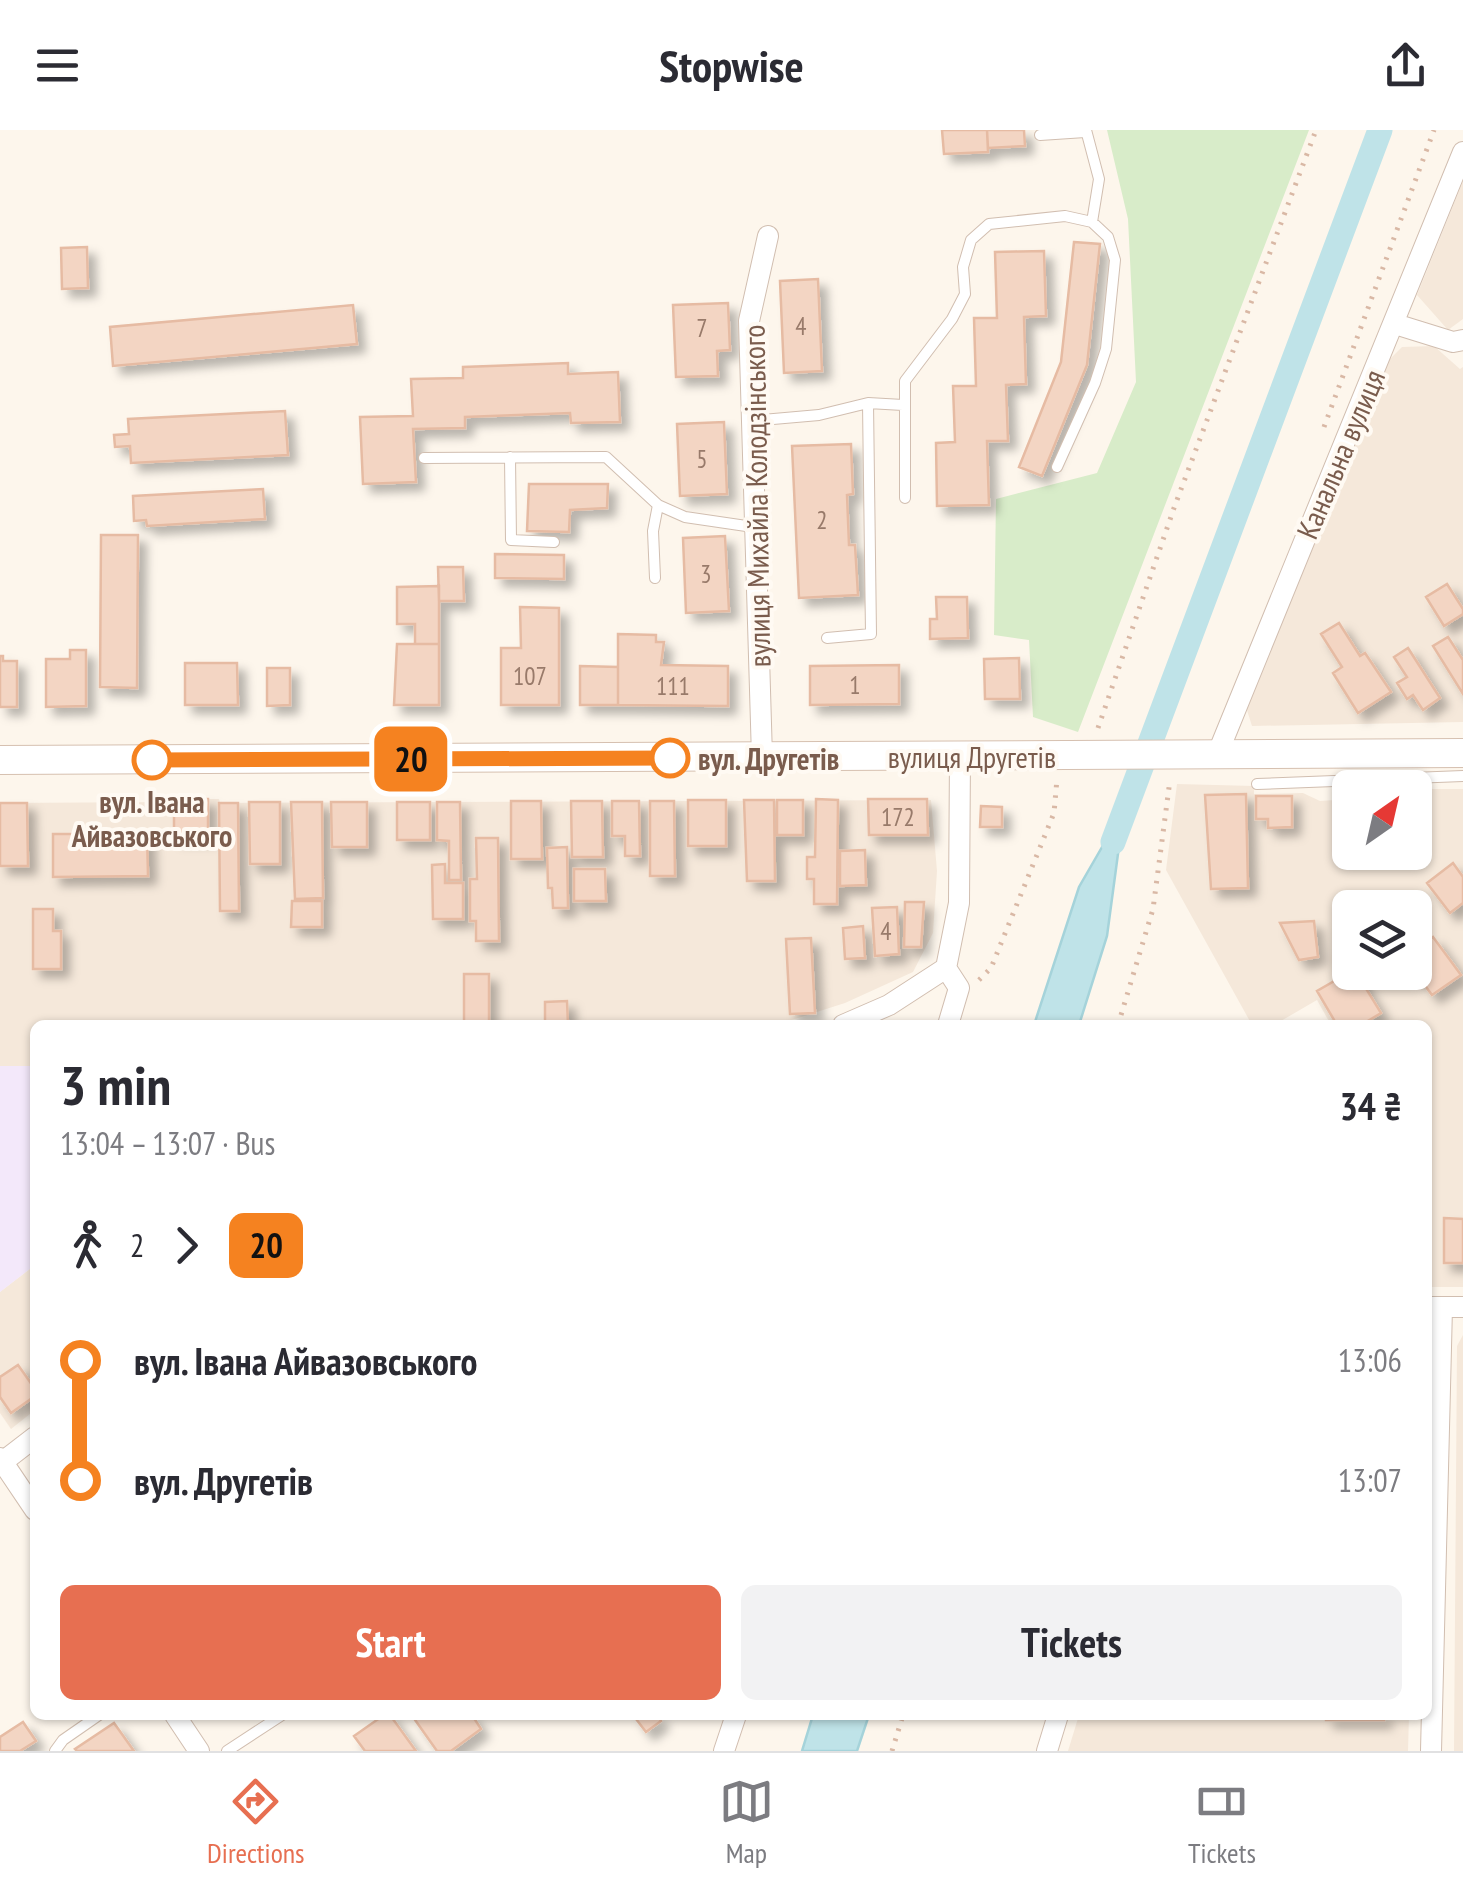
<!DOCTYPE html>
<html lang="en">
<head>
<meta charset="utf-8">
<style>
	body { margin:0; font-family:"PT Sans Narrow",sans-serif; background:#f2f2f3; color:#2b2b33; height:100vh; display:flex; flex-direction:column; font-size:38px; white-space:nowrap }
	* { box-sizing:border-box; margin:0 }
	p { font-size:32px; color:#7c7c81 }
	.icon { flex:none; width:55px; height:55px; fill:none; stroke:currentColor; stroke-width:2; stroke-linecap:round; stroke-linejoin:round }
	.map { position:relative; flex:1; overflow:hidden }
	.details { position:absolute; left:30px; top:890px; width:1402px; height:700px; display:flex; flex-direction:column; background:#fff; border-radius:15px; box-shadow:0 2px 8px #0004 }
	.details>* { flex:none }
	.badge { padding:0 20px; border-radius:15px; font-size:35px; line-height:65px }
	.needle { width:65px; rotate:34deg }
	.tools { position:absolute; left:1332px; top:640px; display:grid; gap:20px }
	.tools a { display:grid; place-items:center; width:100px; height:100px; border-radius:15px; background:#fff; box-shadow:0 2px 8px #0004; font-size:50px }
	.map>.badge { position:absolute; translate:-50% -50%; box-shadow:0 0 0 5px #fff }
	.legs { display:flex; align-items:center; gap:15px; height:110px; padding:0 30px; font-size:32px }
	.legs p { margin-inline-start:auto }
	.overview { display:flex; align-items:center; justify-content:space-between; height:170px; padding:0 30px }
	h1 { font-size:55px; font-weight:600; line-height:75px }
	.primary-button { display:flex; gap:20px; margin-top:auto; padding:20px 30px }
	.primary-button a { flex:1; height:115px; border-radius:15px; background:#e76f51; color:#fff; font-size:40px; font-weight:600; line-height:115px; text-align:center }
	.primary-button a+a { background:#f2f2f3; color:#2b2b33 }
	ul { padding:0 30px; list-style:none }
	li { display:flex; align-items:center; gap:35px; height:120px; font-size:38px }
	li i { display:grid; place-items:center; width:15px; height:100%; margin:0 12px; background:currentColor }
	li i::after { content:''; width:25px; height:25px; margin:-12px; border:8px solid; border-radius:50%; background:#fff }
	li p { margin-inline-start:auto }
	li:first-child i { background:linear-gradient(#0000 50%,currentColor 0) }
	li:last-child i { background:linear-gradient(currentColor 50%,#0000 0) }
	header { display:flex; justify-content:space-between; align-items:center; height:130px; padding:0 30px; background:#fff; font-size:45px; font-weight:600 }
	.dock { display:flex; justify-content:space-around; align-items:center; height:140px; border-top:2px solid #e1e1e2; background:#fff; font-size:28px; color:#7c7c81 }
	.dock a { display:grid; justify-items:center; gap:5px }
	.dock .active { color:#e76f51 }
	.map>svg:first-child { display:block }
	.residential { fill:#f5e8da; fill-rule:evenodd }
	.education { fill:#f3e8fa }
	.green { fill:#d8ecc9 }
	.water { fill:#bfe3e8; stroke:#a5d3da; stroke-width:2.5 }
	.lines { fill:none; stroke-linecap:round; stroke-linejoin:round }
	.canal { stroke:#bfe3e8; stroke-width:25 }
	.building { fill:#f3d5c3; stroke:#e6bba3; stroke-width:2.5; filter:url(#shadow) }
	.lane-casing { stroke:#d1beb0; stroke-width:12 }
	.street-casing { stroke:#d1beb0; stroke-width:22 }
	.secondary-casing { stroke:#d6c0b0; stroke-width:30 }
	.path { stroke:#d9b8a5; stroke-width:5; stroke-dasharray:2.5 8; stroke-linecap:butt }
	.lane { stroke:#fff; stroke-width:10 }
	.street { stroke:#fff; stroke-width:20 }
	.secondary { stroke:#fff; stroke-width:28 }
	.line-1-casing { stroke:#fff; stroke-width:22 }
	.line-1 { stroke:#f58220; stroke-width:15 }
	.stop-1-dot { fill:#fff; stroke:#f58220; stroke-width:5 }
	.labels { text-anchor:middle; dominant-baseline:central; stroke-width:8; stroke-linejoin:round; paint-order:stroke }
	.number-label { font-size:25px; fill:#987a6a }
	.street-label { font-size:30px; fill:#7a5c4d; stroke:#fffaf3 }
	.stop-label { font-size:30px; font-weight:bold; fill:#7a5c4d; stroke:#fffaf3; text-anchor:start }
</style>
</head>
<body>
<header><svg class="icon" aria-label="menu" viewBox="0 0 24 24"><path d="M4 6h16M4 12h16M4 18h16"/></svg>Stopwise<svg class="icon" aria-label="share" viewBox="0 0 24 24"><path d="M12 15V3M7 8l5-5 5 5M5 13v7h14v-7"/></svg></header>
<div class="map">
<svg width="1463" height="1621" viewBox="0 0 1463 1621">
	<defs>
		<filter id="shadow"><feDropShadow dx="8" dy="8" stdDeviation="5" flood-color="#0004"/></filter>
	</defs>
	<rect width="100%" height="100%" fill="#fdf6ec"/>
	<path class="residential" d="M1463 51V189L1448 200 1417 165Z
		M1434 216 1460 239 1463 237V592L1252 596 1245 574 1385 234 1402 217Z
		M1177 654 1254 656V664L1303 663 1320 671 1350 669V722H1415V659H1463V1157H1428V895H1331L1317 870 1274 895H1252L1166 740ZM1350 778H1415V842H1350Z
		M174 669H219L220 673 931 670 937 741 933 803 913 842 845 873 776 895H35V936H0V673L173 672Z
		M35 1135V1280L11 1299 0 1283V1162Z
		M1463 1205V1621H1454L1457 1216Z
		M1079 1585H1409L1408 1621H1068Z"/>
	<path class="education" d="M0 936H35V1135L0 1162Z"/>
	<path class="green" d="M1107 0H1309L1078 602 1033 587 1029 510 994 505 996 369 1097 343 1136 252 1128 89Z"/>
	<path class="water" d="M1124 679 1107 806 1079 895H1034L1079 757Z
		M813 1585H869L857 1621H802Z"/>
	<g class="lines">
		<path class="canal" d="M1113 712 1380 0"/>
	</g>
	<path class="building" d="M942 0H987L988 22 944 24Z
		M987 0H1024L1025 16 988 18Z
		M1074 112 1100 114 1087 235 1042 346 1019 337 1061 232Z
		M87 117 88 158 62 159 61 118Z
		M1044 121 1046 186 1024 187 1026 254 1006 255 1008 311H987L989 375 937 376 936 313 955 312 953 256H976L974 188H997L995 122Z
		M818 149 822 241 784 243 780 151Z
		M728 173 730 220 717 221 718 246 676 247 673 175Z
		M353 175 357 214 113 236 110 197Z
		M568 233V244L618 242 620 292 571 293 570 283 465 287V298L413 299 416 352 363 354 360 287 413 286 411 249 463 248V237Z
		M285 281 288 325 131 333 130 316 115 317 114 305 129 304 128 289Z
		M724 292 727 364 680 366 677 294Z
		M851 314 853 364 847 365 849 415H855L858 465 799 468 792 316Z
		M529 354H608L607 378 570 380 569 402 527 401Z
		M263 359 265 389 147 396 146 390 134 391 133 366Z
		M101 405H138L137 558 100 557Z
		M725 406 729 481 686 483 683 408Z
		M495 424 564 425V449L495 448Z
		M438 437H463L464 471H439Z
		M1447 454 1463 479V484L1444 496 1426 467Z
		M439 456V514H415V494H397V457Z
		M936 467H967L968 508 930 509V489H937Z
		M520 477 559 478V575H501V518H521Z
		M1339 493 1360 526 1365 523 1391 562 1358 583 1333 543 1342 537 1321 504Z
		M618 504 656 505V512H664L661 535 728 536V576L618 575Z
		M1448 507 1463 530V564L1433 516Z
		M397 514H439V575H394Z
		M1408 518 1440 568 1423 580 1413 565 1407 569 1397 553 1407 547 1394 527Z
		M70 520H86V576L46 577V529H70Z
		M0 526H3V531H17V577H0Z
		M1019 528 1020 569H985L984 529Z
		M185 533H237L238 575H185Z
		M899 535V574L810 575V536Z
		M580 536 618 537V575H580Z
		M267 538H290V575L267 576Z
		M1246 664 1248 758 1211 759 1205 665Z
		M1256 666H1292V697L1268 698V689H1256Z
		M174 669H208V706H174Z
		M816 669 838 670 837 774H814V749H807V727H815Z
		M868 669H927L928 705H869Z
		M688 670H726V716H688Z
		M744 670H774L775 751H747Z
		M777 670H803V705H777Z
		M511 671H541L542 729H511Z
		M571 671H602L603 727H572Z
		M612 671H639L640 726H625V706H612Z
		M650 671H674L675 746H650Z
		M249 672H280V734H250Z
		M291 672H322L323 768 295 769Z
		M331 672H367V717H332Z
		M397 672H430V710H397Z
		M437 672H460L461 750H449V711L437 710Z
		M0 673H27L28 736H0Z
		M219 673H238L239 781H220Z
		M981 676 1002 677V697H980Z
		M53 704H147L148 746 53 747Z
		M476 708H498L499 811H476V791H470V749H477Z
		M567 717 568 778H553L552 758H548L547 718Z
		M865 720 866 755 840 756V721Z
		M1453 733 1463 747V773L1450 783 1427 753Z
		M445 734V753H463V789H433L432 735Z
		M574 739H605L606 771H574Z
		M292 771H322V797H291Z
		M905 772H924L921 817H904Z
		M897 777 899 824 875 826 872 778Z
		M33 779H53V801H61V839H33Z
		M1314 791 1318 827 1299 830 1280 793Z
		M863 796 865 828 845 829 843 798Z
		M1433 807 1461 845 1432 865 1415 842V819Z
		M811 808 815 883 790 884 786 809Z
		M1350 842H1356L1381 883 1361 895H1337L1317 861Z
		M464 844H489V895H464Z
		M567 871 568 895H545V872Z
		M1444 1088 1463 1089V1133H1444Z
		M18 1235 35 1259V1266L11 1283 0 1267V1247Z
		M384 1585H390L416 1621H365L354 1606Z
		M416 1585H472L481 1599 451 1621H437L413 1587Z
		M633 1585H657L661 1591 646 1602Z
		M1326 1585H1384V1590H1326Z
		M23 1592 36 1611 20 1621H0V1607Z
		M114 1593 134 1621H77L75 1619Z"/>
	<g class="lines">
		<g class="lane-casing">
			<path id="lane" d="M1086 0 1099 49 1092 92
				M1040 5 1085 2
				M751 291 819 285 868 273 903 275
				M510 327 511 410 554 412
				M424 328 606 327 658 375 685 387 753 397
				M905 368V251L952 189 965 164 963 137 971 110 989 94 1065 86 1092 92 1108 107 1115 130 1106 219 1095 253 1057 337
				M655 448 653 401 658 375
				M827 508 871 504 868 273
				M1257 654 1463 646
				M55 1621 63 1610 99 1585
				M227 1621 282 1585"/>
		</g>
		<g class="street-casing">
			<path id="street" d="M1395 194 1453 212 1463 210
				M1217 625 1463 22
				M762 627 749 191 768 106
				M843 895 889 875 946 838
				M948 895 959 858 946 838 959 773 960 626
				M1428 1177H1463
				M0 1328 35 1380
				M0 1334 35 1307
				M175 1585 199 1621
				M724 1621 736 1585
				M1047 1621 1058 1585
				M1431 1621 1442 1177"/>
		</g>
		<g class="secondary-casing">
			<path id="secondary" d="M0 630 1463 623"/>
		</g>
		<path class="path" d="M1324 297 1434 0
			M1098 598 1174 378 1316 0
			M979 850 991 838 1054 683 1057 649
			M1118 895 1153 779 1170 650
			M892 1621 903 1585"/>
		<use href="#lane" class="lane"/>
		<use href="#street" class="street"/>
		<use href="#secondary" class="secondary"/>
	</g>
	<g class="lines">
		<g class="line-1-casing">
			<path id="line-1" d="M152 630 670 628"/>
		</g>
		<use href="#line-1" class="line-1"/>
	</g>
	<g class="stop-1-dot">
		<circle cx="670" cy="628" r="18"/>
		<circle cx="152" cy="630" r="18"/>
	</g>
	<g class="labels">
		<g class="number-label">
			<text x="801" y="196">4</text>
			<text x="702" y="198">7</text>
			<text x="702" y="329">5</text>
			<text x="822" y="390">2</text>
			<text x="706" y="444">3</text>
			<text x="530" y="546">107</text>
			<text x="855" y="555">1</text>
			<text x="673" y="556">111</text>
			<text x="898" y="687">172</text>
			<text x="886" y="801">4</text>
		</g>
		<g class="street-label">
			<text transform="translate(1340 324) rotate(-67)">Канальна вулиця</text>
			<text transform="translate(756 366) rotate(-91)">вулиця Михайла Колодзінського</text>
			<text x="972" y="626">вулиця Другетів</text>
		</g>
		<g class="stop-label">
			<text x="698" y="628">вул. Другетів</text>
			<text x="152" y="671" text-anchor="middle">вул. Івана<tspan x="152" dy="34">Айвазовського</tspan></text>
		</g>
	</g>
</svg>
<div class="tools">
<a><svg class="needle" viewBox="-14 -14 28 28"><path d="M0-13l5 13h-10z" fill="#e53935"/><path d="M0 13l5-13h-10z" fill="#7c7c81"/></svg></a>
<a><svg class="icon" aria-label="layers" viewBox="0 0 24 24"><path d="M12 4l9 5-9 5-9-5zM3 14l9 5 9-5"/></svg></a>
</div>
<b class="badge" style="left:411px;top:629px;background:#f58220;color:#111">20</b>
<section class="details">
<div class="overview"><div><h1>3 min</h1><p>13:04 – 13:07 · Bus</p></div><b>34 ₴</b></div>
<div class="legs"><svg class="icon" aria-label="walk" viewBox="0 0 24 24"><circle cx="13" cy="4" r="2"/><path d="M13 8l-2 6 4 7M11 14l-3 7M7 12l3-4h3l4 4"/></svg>2<svg class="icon" aria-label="forward" viewBox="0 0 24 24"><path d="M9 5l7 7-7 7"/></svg><b class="badge" style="background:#f58220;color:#111">20</b></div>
<ul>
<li><i style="color:#f58220"></i><b>вул. Івана Айвазовського</b><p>13:06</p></li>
<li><i style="color:#f58220"></i><b>вул. Другетів</b><p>13:07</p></li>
</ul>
<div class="primary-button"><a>Start</a><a>Tickets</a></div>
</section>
</div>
<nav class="dock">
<a class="active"><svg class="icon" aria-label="directions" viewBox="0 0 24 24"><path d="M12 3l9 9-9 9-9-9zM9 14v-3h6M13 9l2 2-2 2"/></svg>Directions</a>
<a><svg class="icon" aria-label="map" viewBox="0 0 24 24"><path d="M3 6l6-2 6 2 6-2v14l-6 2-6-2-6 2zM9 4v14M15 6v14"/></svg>Map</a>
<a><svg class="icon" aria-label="tickets" viewBox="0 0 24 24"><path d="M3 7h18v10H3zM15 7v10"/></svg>Tickets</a>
</nav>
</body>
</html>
